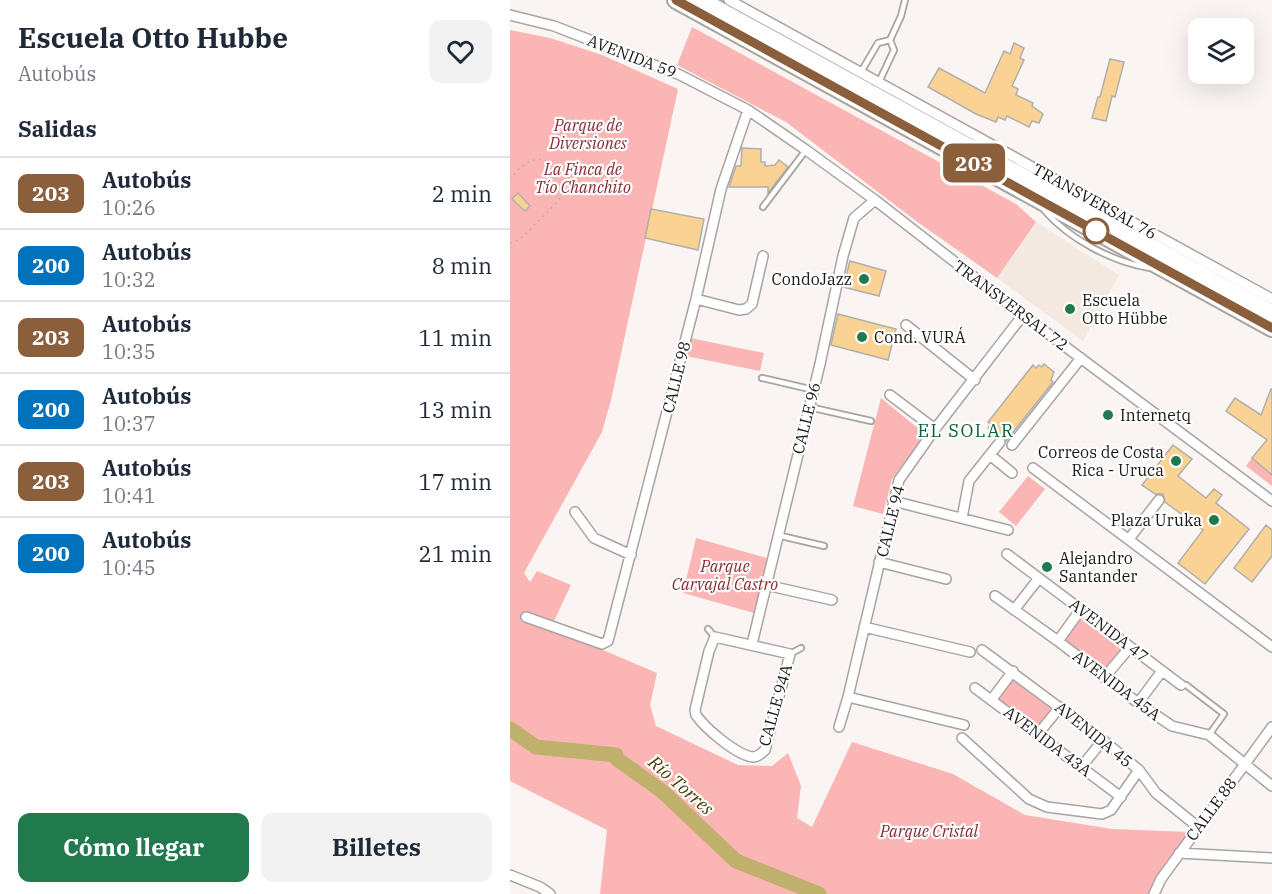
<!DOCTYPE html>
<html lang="es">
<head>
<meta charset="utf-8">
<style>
	body { margin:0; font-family:"IBM Plex Serif",serif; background:#f2f2f3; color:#1f2937; height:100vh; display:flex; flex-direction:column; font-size:22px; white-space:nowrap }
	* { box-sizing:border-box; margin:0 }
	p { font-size:20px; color:#747a83 }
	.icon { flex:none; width:33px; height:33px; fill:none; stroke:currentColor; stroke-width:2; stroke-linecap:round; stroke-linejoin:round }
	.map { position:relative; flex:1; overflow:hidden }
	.sheet { display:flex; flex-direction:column; background:#fff; width:510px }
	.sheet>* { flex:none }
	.badge { padding:0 12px; border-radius:9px; font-size:21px; line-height:39px }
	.tools { position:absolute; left:678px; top:18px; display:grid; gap:12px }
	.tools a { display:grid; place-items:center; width:66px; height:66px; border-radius:12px; background:#fff; box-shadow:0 6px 24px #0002; font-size:30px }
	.map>.badge { position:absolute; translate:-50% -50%; box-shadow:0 0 0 3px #fff }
	h2 { padding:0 18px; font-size:22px; line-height:54px }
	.round { display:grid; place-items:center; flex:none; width:63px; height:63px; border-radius:12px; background:#f2f2f3 }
	.overview { display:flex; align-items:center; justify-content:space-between; height:102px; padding:0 18px }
	h1 { font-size:28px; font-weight:800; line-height:45px }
	.action { display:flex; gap:12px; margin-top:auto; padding:12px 18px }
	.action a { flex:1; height:69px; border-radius:12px; background:#217a4e; color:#fff; font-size:24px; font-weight:800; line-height:69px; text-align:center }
	.action a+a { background:#f2f2f3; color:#1f2937 }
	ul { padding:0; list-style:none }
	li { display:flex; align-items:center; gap:18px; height:72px; padding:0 18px; border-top:2px solid #e0e1e3 }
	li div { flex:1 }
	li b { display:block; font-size:22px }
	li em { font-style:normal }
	li .badge { min-width:66px; font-weight:700; text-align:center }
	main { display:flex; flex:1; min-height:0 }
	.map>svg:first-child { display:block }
	.built { fill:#f4e9e0 }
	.green { fill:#fab5b4 }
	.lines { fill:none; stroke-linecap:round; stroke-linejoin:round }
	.river { stroke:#bfb16c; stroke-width:15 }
	.building { fill:#fad394; stroke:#b1afab; stroke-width:1.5 }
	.lane-casing { stroke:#a8a4a1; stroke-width:8 }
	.street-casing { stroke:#a8a4a1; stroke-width:12 }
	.highway-casing { stroke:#a8a4a1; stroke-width:20 }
	.path { stroke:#adaaa8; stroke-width:1.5; stroke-dasharray:1.5 4.5; stroke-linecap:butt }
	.lane { stroke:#fff; stroke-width:4.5 }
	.street { stroke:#fff; stroke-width:9 }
	.highway { stroke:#fff; stroke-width:16 }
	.line-casing { stroke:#fff; stroke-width:14 }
	.line { stroke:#8b5e3c; stroke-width:9 }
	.stop-dot { fill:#fff; stroke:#8b5e3c; stroke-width:3 }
	.poi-dot { fill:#217a4e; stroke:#fff; stroke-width:2 }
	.labels { text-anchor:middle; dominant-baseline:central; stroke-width:4.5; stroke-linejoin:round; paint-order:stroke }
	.street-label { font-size:16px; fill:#191817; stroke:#fff }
	.park-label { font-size:16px; font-style:italic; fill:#852c33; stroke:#fff }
	.poi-label { font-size:16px; fill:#191817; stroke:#fff; text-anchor:start }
	.neighbourhood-label { font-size:18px; letter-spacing:1.5px; fill:#09623b; stroke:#fff }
	.water-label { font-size:18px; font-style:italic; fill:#4a4007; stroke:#fff }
</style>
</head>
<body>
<main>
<section class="sheet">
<div class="overview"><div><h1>Escuela Otto Hubbe</h1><p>Autobús</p></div><a class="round"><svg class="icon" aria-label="heart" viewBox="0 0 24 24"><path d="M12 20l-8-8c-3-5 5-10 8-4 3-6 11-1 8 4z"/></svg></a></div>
<h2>Salidas</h2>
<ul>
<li><span class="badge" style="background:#8b5e3c;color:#fff">203</span><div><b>Autobús</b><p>10:26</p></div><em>2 min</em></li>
<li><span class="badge" style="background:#0072bc;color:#fff">200</span><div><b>Autobús</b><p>10:32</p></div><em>8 min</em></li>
<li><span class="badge" style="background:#8b5e3c;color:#fff">203</span><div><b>Autobús</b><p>10:35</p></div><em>11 min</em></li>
<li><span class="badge" style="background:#0072bc;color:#fff">200</span><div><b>Autobús</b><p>10:37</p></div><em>13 min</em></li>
<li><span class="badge" style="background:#8b5e3c;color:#fff">203</span><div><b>Autobús</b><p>10:41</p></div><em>17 min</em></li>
<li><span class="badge" style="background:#0072bc;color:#fff">200</span><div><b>Autobús</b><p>10:45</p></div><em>21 min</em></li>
</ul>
<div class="action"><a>Cómo llegar</a><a>Billetes</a></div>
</section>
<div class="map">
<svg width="762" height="894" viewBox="0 0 762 894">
	<rect width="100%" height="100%" fill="#faf5f2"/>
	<path class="built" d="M526 222 609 275 573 341 487 278Z"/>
	<path class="green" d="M182 27 506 204 526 222 487 278 406 221 276 122 167 65Z
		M0 30 40 38 92 55 168 89 101 400 92 432 14 573 20 582 27 571 61 585 44 621 16 611 13 616 147 673 140 705 146 726 228 765 262 766 278 753 291 786 287 818 302 827 342 742 443 774 515 815 602 829 681 832 644 882 638 894H90L97 830 0 781Z
		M180 338 254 353 250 371 176 356Z
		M371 398 415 434 382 479 373 514 343 506Z
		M742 458 762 475V486L736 466Z
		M518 476 535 489 506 526 489 512Z
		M186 538 257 558 244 613 173 593Z
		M569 617 612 649 594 673 551 641Z
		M502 677 543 708 527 729 485 698Z"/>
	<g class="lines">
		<path class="river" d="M0 729 26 747 106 755 107 759 153 792 226 861 309 894"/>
	</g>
	<path class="building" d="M504 43 514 48 510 58 514 60 502 86 508 89 506 95 523 103 522 106 533 114 529 123 522 121 519 127 497 116 495 120 488 117 486 122 466 114 418 87 429 68 475 93 494 51 500 54Z
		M600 59 614 62 605 97 602 96 596 121 582 118 588 97H590Z
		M232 148 251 149V162H255V166L265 165 269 160 278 167 258 193V187H219L226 166H231Z
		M8 193 20 206 15 211 2 199Z
		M141 209 194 219 188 250 135 238Z
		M340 261 376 271 369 296 333 287Z
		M328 314 386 329 378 360 321 345Z
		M534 364 544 372 541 380 543 382 496 441 494 436H488L478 428 481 424 478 422 523 365 526 368 529 365 532 367Z
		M761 389H762V475L742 458 757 440 716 411 725 398 751 415Z
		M663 445 682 459 668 476 696 498 704 489 712 495 706 503 739 529 695 584 668 563 693 530 655 502 653 494H645L632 485Z
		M756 525 762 530V556L742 582 724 568Z"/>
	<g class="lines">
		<g class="lane-casing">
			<path id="lane" d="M351 72 368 43 380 40
				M369 82 384 50 380 40 391 16 395 0
				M253 207 296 150
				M534 210C559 239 602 262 640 268
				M252 378 304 390
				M299 407 361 421
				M267 535 314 546
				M198 629 205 637
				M280 654 291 648
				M676 685 714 714 699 735"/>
		</g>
		<g class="street-casing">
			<path id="street" d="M219 0 762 299
				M0 15 44 26 170 75 238 110 296 150 365 200 513 315 762 501
				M186 299 229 310 236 309 242 304 253 256
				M396 325 465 380
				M380 395 425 429
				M502 445 571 358
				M480 455 502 473
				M523 468 762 647
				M383 501 498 530
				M65 512 84 538 121 555
				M452 518 459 481 490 442
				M619 539 649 500
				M497 554 671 685
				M369 562 436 579
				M256 585 322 600
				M485 596 548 641 628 703 662 726 699 735 762 786
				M504 610 529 578
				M16 617 92 644 98 641 186 299 211 189 238 110
				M354 627 460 652
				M205 637 280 654 255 750C252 753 248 757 243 757 226 755 195 728 186 715L185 710 199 651Z
				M548 641 571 609
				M242 644 310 364 333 256 344 218 365 200
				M472 650 593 740 629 770 646 793 688 827
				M594 678 620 647
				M465 688 611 797
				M338 697 454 725
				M482 699 503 671
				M628 703 652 671
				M329 727 338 697 389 480 425 429 513 315
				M528 734 550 707
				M452 738 519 799 537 807 592 814 601 810 629 770
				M572 766 593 740
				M669 853 762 858
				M0 875 30 887 40 894
				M644 894 651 879 762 727"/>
		</g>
		<g class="highway-casing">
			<path id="highway" d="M166 0 762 328
				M191 0 762 313"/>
		</g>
		<path class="path" d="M0 179C6 173 12 164 21 161 40 154 60 173 53 192 48 204 34 215 25 224 18 232 11 240 0 243"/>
		<use href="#lane" class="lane"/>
		<use href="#street" class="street"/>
		<use href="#highway" class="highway"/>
	</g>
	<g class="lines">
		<g class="line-casing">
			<path id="line" d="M166 0 762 328"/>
		</g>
		<use href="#line" class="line"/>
	</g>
	<circle class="stop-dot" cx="586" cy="231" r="12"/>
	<g class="poi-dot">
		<circle cx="354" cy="279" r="6"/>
		<circle cx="560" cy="309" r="6"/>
		<circle cx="352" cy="337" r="6"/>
		<circle cx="598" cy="415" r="6"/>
		<circle cx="666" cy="461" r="6"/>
		<circle cx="704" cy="520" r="6"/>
		<circle cx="537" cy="567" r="6"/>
	</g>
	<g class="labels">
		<g class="street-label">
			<text transform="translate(122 56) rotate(21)">AVENIDA 59</text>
			<text transform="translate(585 201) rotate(29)">TRANSVERSAL 76</text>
			<text transform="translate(501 305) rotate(37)">TRANSVERSAL 72</text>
			<text transform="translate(166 377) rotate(-76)">CALLE 98</text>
			<text transform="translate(296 418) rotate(-76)">CALLE 96</text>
			<text transform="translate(380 521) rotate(-76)">CALLE 94</text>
			<text transform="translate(599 630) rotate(37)">AVENIDA 47</text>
			<text transform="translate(607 685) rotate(37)">AVENIDA 45A</text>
			<text transform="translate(265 705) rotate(-74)">CALLE 94A</text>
			<text transform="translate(584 734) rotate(39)">AVENIDA 45</text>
			<text transform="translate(538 741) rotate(37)">AVENIDA 43A</text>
			<text transform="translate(701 809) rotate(-54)">CALLE 88</text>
		</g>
		<g class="park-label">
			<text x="78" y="125">Parque de<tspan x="78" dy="18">Diversiones</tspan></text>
			<text x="73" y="169">La Finca de<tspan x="73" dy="18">Tío Chanchito</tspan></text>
			<text x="215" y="566">Parque<tspan x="215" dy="18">Carvajal Castro</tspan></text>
			<text x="419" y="831">Parque Cristal</text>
		</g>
		<g class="poi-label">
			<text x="342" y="279" text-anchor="end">CondoJazz</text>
			<text x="572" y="300">Escuela<tspan x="572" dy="18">Otto Hübbe</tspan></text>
			<text x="364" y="337">Cond. VURÁ</text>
			<text x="610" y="415">Internetq</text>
			<text x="654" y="452" text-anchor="end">Correos de Costa<tspan x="654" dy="18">Rica - Uruca</tspan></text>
			<text x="692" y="520" text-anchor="end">Plaza Uruka</text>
			<text x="549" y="558">Alejandro<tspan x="549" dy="18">Santander</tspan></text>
		</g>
		<g class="neighbourhood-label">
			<text x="456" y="430">EL SOLAR</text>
		</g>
		<g class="water-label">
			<text transform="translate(171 785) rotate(41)">Río Torres</text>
		</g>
	</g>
</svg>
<div class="tools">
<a><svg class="icon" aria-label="layers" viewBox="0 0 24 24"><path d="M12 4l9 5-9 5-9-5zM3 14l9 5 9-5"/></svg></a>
</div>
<b class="badge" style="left:464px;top:163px;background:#8b5e3c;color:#fff">203</b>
</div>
</main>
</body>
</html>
